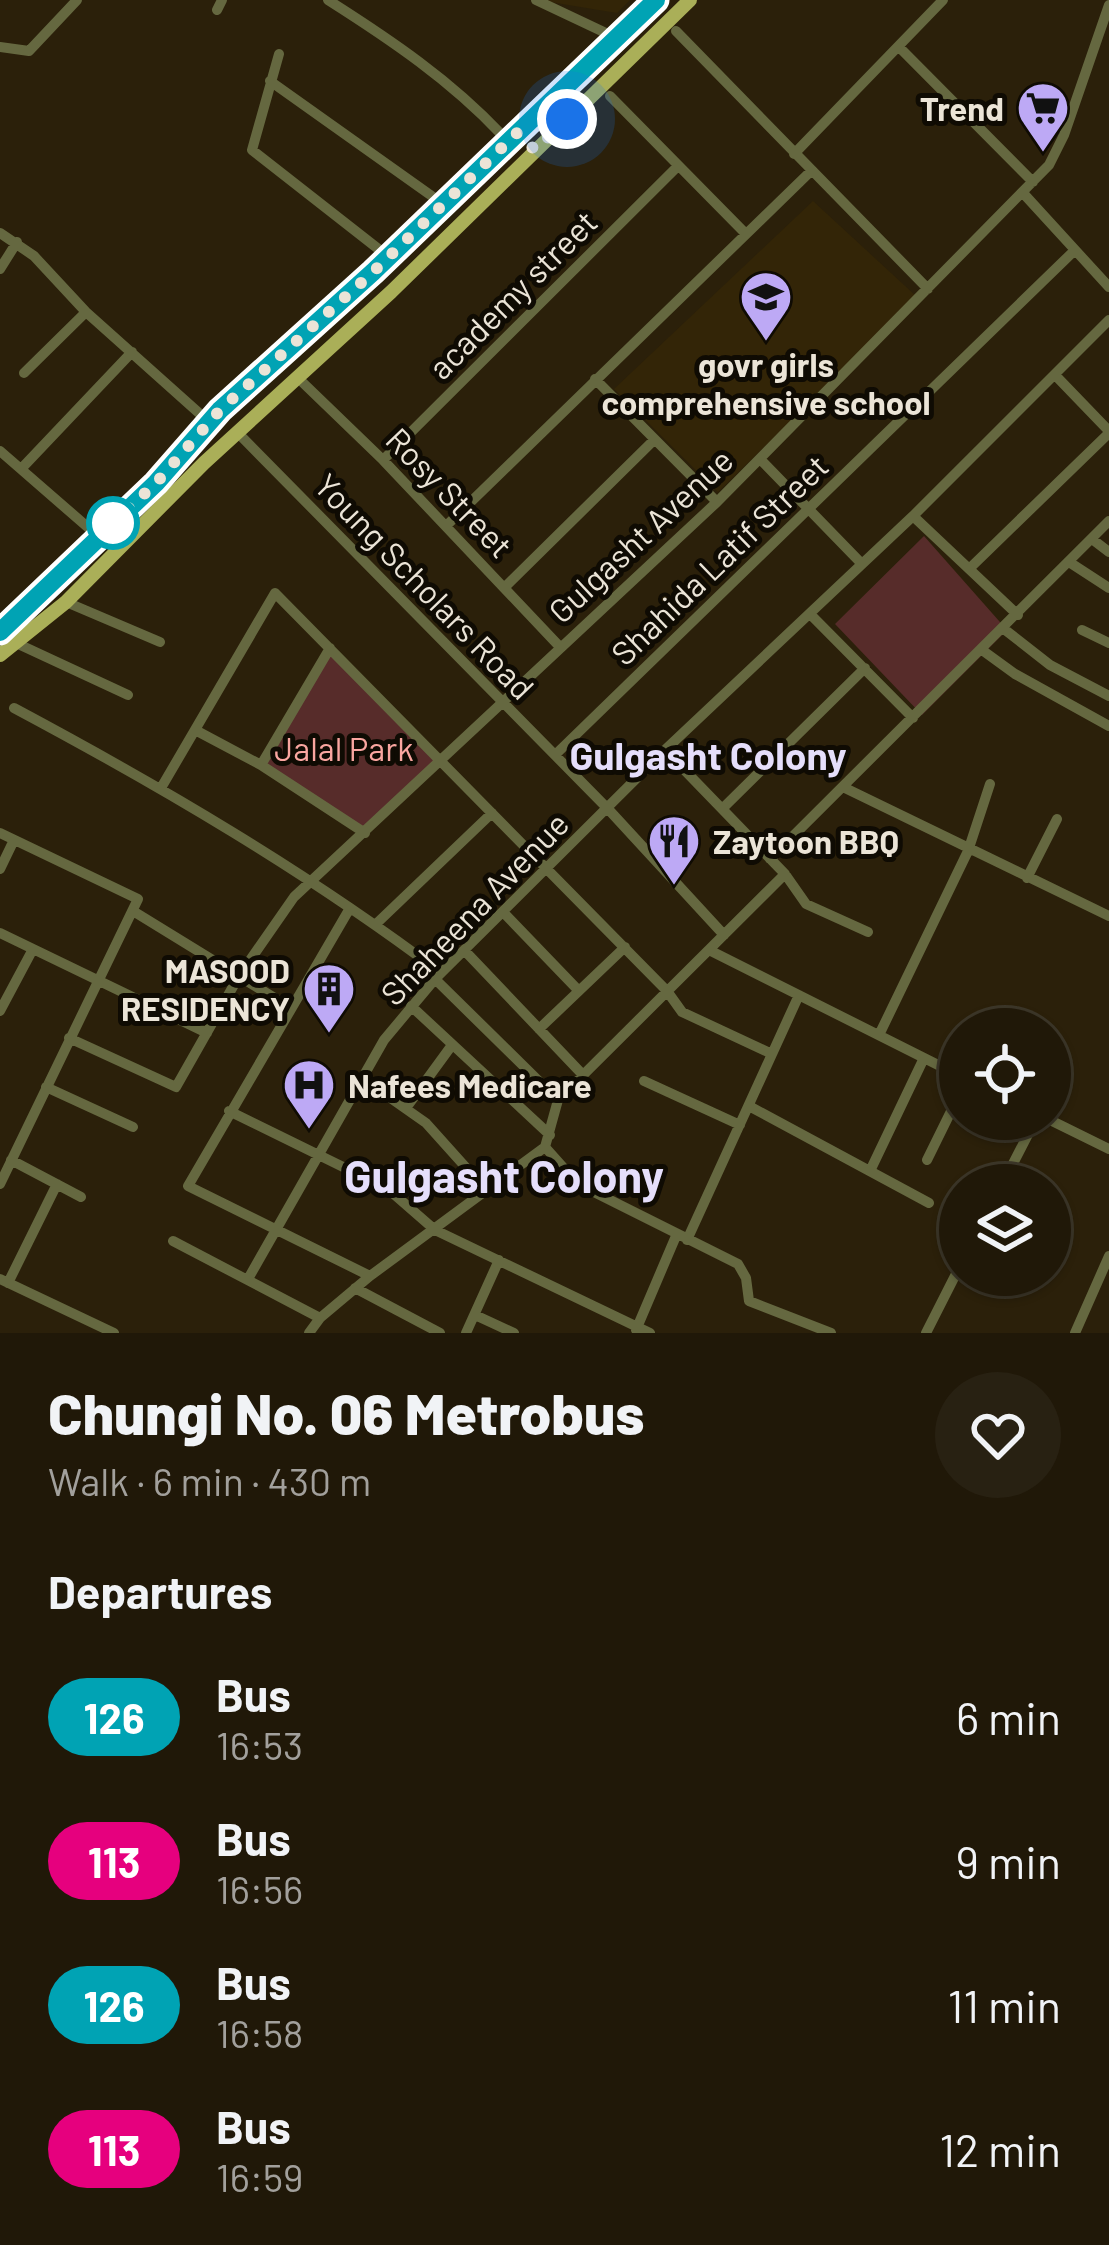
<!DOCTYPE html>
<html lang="en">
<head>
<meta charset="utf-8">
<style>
	body { margin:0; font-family:Barlow,sans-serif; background:#282112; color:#f1f3f6; height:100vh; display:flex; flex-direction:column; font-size:45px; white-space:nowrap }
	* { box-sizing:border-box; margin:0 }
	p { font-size:39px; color:#a2a09c }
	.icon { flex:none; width:66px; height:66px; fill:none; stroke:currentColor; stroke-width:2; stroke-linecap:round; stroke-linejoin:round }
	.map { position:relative; height:1333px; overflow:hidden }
	.sheet { display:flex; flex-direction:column; background:#201808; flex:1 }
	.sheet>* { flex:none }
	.badge { padding:0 24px; border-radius:39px; font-size:42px; line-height:78px }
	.fabs { position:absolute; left:939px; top:1008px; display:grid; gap:24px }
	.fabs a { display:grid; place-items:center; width:132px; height:132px; border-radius:50%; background:#201808; box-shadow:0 3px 9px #0004,0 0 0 3px #3d3729; font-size:60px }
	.you { position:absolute; width:60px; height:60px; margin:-30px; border:9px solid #fff; border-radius:50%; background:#1a73e8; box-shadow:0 0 0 18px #1a73e833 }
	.map>.badge { position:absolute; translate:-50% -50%; box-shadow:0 0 0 6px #fff }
	h2 { padding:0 48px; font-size:45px; line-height:108px }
	.round { display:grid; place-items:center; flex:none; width:126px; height:126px; border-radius:63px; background:#282112 }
	.overview { display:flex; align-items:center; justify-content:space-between; height:204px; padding:0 48px }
	h1 { font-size:57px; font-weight:800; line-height:90px }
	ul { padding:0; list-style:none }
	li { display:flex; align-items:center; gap:36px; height:144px; padding:0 48px }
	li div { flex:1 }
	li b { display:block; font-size:45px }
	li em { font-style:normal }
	li .badge { min-width:132px; font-weight:700; text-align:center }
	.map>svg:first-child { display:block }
	.built { fill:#332507 }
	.green { fill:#572c2a }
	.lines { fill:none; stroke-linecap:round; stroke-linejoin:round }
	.minor { stroke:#656840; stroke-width:10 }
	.major { stroke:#aaaf58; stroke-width:14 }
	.line-casing { stroke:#fff; stroke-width:27 }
	.line { stroke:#00a3b4; stroke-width:18 }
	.walk { stroke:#ebe4d7; stroke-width:12; stroke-dasharray:0 21.6 }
	.stop-dot { fill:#fff; stroke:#00a3b4; stroke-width:6 }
	.labels { text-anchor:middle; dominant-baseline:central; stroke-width:10; stroke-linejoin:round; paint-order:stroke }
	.poi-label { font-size:33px; font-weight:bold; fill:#ebe4d7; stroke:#0f0b03; text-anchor:end }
	.street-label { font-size:33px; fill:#ebe4d7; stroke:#0f0b03 }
	.park-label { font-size:33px; fill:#faa6a0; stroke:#0f0b03 }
	.quarter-label { font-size:39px; font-weight:bold; fill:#e5defb; stroke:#0f0b03 }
	.district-label { font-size:45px; font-weight:bold; fill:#e5defb; stroke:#0f0b03 }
</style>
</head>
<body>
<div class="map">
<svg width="1109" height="1333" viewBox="0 0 1109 1333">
	<rect width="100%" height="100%" fill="#2b200a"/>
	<path class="built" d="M538 0H630L617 13Z
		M813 201 917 297 718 492 614 389Z"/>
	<path class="green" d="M924 536 1007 630 922 715 835 624Z
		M330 648 442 762 365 833 261 765Z"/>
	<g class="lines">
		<path class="minor" d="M328 0C391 40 450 80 501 134
			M536 0 608 34
			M217 10 222 0
			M676 31 928 289
			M0 47 29 51 77 0
			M899 47 1033 182
			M279 54 252 150 381 251
			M270 81 436 199
			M610 96 745 233
			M794 154 943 0
			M1023 193 1109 287
			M0 233 34 256 86 312 209 422
			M0 269 17 242
			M24 373 86 312
			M1056 376 1109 431
			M298 378 383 460 560 647
			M595 379 717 502
			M237 432 609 810 724 935
			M0 451 99 537
			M760 459 861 563
			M383 460 678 166
			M21 469 132 352
			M913 516 1018 615
			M446 526 810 172
			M1092 539 1109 552
			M1069 562 1109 588
			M969 569 1109 433
			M504 588 654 440
			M66 602 160 642
			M810 614 913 718
			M1004 629 1050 665 1109 696
			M1082 630 1109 643
			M16 643 128 695
			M982 650 1015 674 1109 726
			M14 708C162 787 307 872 441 973
			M197 731 261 765 365 833
			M665 750 785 874 806 904 868 932
			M555 755 1075 250
			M261 765 330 648
			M161 788 275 593 667 991 682 1012 772 1054
			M845 788 1109 916
			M722 809 865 668
			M0 833 138 899 0 1184
			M770 859 1109 521
			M0 869 14 840
			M1027 878 1057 819
			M350 908 188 1186 370 1276
			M133 911 291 1008
			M503 912 579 991
			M376 924 492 813
			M0 933 207 1033
			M464 950 583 1075
			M709 950 960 1076
			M435 979 558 1100
			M411 1006 550 1135
			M0 1011 33 949
			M539 1029 625 947
			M879 1035 968 851 990 784
			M69 1038 176 1087 239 976 294 897 717 502 1049 165 1064 135 1109 5
			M362 1078 426 1123 487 1191
			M644 1081 740 1125
			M46 1087 133 1127
			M749 1106 929 1203
			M406 1108 452 1045
			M229 1111 388 1189 435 1230 650 1333
			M1048 1119 1109 1149
			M545 1147 578 1184 738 1264 746 1278 749 1301 831 1333
			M11 1160 81 1197
			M927 1160 960 1093
			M870 1171 924 1058
			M1002 1185 1036 1119
			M687 1240 799 995
			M173 1241 320 1318
			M0 1279 114 1333
			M248 1279 384 1040 435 979 665 750 913 516 1109 320
			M8 1283 57 1184
			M355 1288 440 1333
			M475 1315 514 1333
			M636 1330 676 1236
			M309 1333 320 1318 370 1276 545 1147 558 1100 785 874
			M466 1333 499 1260
			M926 1333 960 1266
			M1075 1333 1109 1256"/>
		<path class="major" d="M0 632 156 483 220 410 373 272 656 0
			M0 655 66 602 204 463 391 292 690 0"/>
	</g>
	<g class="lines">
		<g class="line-casing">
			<path id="line" d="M0 632 156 483 220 410 373 272 656 0"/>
		</g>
		<use href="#line" class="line"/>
		<path class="walk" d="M113 523 156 483 220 410 373 272 517 133 535 150 567 119"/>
	</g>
	<defs>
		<g id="supermarket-pin" transform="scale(2.7)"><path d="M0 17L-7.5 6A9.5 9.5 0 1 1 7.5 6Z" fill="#bda9f5" stroke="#0f0b03"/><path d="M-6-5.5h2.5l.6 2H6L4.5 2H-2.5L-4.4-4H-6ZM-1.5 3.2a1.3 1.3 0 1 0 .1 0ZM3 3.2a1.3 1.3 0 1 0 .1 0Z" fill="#111"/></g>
		<g id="university-pin" transform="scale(2.7)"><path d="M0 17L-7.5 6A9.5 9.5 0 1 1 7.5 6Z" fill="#bda9f5" stroke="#0f0b03"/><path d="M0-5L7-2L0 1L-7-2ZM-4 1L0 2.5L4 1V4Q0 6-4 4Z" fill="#111"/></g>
		<g id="restaurant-pin" transform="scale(2.7)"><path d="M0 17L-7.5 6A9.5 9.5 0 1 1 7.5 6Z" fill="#bda9f5" stroke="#0f0b03"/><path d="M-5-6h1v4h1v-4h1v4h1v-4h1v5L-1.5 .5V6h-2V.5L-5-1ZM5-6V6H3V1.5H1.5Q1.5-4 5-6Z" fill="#111"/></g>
		<g id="building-pin" transform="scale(2.7)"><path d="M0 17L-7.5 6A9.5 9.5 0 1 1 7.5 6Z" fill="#bda9f5" stroke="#0f0b03"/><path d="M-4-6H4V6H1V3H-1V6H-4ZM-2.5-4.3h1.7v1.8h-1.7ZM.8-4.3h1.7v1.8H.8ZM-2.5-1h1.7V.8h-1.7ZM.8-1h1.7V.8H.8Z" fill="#111"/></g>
		<g id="hospital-pin" transform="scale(2.7)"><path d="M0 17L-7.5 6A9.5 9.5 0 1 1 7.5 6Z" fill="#bda9f5" stroke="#0f0b03"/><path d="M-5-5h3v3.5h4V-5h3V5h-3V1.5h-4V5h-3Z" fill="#111"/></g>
	</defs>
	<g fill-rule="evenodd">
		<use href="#supermarket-pin" x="1043" y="108"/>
		<use href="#university-pin" x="766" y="297"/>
		<use href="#restaurant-pin" x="674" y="841"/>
		<use href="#building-pin" x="329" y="989"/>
		<use href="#hospital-pin" x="309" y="1085"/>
	</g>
	<circle class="stop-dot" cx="113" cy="523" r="24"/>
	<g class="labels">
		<g class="poi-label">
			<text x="1004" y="108">Trend</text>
			<text x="766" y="364" text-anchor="middle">govr girls<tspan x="766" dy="38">comprehensive school</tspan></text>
			<text x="713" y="841" text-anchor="start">Zaytoon BBQ</text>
			<text x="290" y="970">MASOOD<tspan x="290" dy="38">RESIDENCY</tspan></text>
			<text x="348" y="1085" text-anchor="start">Nafees Medicare</text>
		</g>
		<g class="street-label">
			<text transform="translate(512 294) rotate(-45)">academy street</text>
			<text transform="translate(450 492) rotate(46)">Rosy Street</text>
			<text transform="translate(640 535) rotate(-43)">Gulgasht Avenue</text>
			<text transform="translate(719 559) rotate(-44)">Shahida Latif Street</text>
			<text transform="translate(425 586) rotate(46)">Young Scholars Road</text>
			<text transform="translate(474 908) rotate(-46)">Shaheena Avenue</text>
		</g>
		<g class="park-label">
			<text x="344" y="748">Jalal Park</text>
		</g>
		<g class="quarter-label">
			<text x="708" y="754">Gulgasht Colony</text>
		</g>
		<g class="district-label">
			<text x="504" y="1175">Gulgasht Colony</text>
		</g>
	</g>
</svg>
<div class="fabs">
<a><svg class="icon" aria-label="locate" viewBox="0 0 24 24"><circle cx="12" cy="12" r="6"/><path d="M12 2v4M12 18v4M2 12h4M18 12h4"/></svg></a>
<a><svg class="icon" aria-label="layers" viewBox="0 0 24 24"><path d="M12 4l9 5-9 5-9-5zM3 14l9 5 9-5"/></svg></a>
</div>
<div class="you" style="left:567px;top:119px"></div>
</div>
<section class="sheet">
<div class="overview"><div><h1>Chungi No. 06 Metrobus</h1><p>Walk · 6 min · 430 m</p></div><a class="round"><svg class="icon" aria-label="heart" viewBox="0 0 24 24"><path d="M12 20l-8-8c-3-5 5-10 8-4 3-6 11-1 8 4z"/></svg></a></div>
<h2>Departures</h2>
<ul>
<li><span class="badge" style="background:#00a3b4;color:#fff">126</span><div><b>Bus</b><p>16:53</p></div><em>6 min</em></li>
<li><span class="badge" style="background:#e6007e;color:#fff">113</span><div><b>Bus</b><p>16:56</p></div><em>9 min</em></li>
<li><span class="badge" style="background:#00a3b4;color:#fff">126</span><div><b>Bus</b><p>16:58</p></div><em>11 min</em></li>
<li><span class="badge" style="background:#e6007e;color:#fff">113</span><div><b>Bus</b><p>16:59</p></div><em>12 min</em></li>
</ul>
</section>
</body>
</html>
